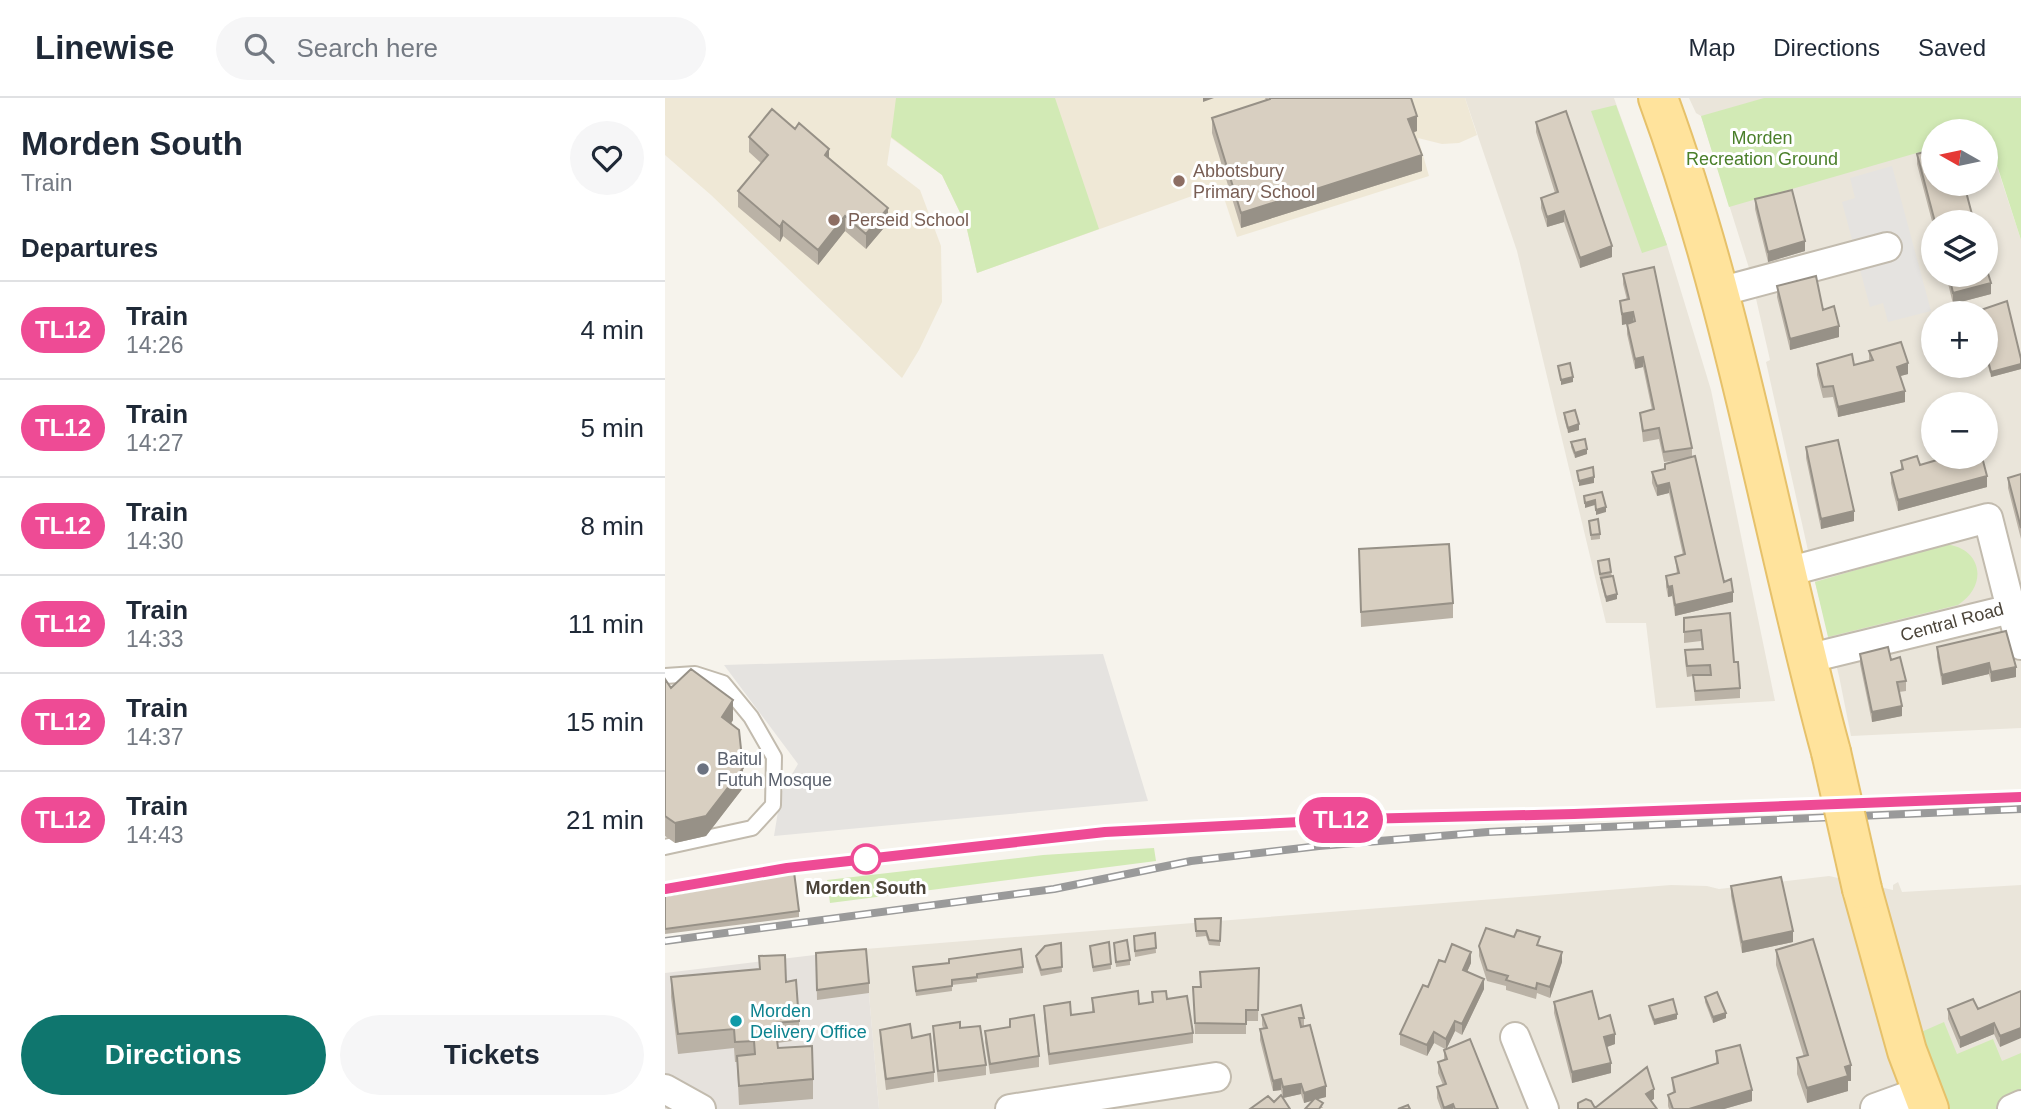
<!DOCTYPE html>
<html lang="en">
<head>
<meta charset="utf-8">
<style>
	body { margin:0; font-family:Helvetica,sans-serif; background:#f6f6f7; color:#1f2937; height:100vh; display:flex; flex-direction:column; font-size:26px; white-space:nowrap }
	* { box-sizing:border-box; margin:0 }
	p { font-size:23px; color:#747a83 }
	.icon { flex:none; width:38px; height:38px; fill:none; stroke:currentColor; stroke-width:2; stroke-linecap:round; stroke-linejoin:round }
	.map { position:relative; flex:1; overflow:hidden }
	.details { display:flex; flex-direction:column; background:#fff; width:665px }
	.details>* { flex:none }
	.badge { padding:0 14px; border-radius:23px; font-size:24px; line-height:46px }
	.needle { width:46px; rotate:279deg }
	.buttons { position:absolute; left:1256px; top:21px; display:grid; gap:14px }
	.buttons a { display:grid; place-items:center; width:77px; height:77px; border-radius:50%; background:#fff; box-shadow:0 4px 10px #0003; font-size:35px }
	.map>.badge { position:absolute; translate:-50% -50%; box-shadow:0 0 0 4px #fff }
	h2 { padding:0 21px; font-size:26px; line-height:63px }
	.round { display:grid; place-items:center; flex:none; width:74px; height:74px; border-radius:37px; background:#f6f6f7 }
	.summary { display:flex; align-items:center; justify-content:space-between; height:119px; padding:0 21px }
	h1 { font-size:33px; font-weight:600; line-height:52px }
	.primary-button { display:flex; gap:14px; margin-top:auto; padding:14px 21px }
	.primary-button a { flex:1; height:80px; border-radius:42px; background:#0f766e; color:#fff; font-size:28px; font-weight:600; line-height:80px; text-align:center }
	.primary-button a+a { background:#f6f6f7; color:#1f2937 }
	ul { padding:0; list-style:none }
	li { display:flex; align-items:center; gap:21px; height:98px; padding:0 21px; border-top:2px solid #e0e1e3 }
	li div { flex:1 }
	li b { display:block; font-size:26px }
	li em { font-style:normal }
	li .badge { min-width:77px; font-weight:700; text-align:center }
	header { display:flex; align-items:center; gap:42px; box-sizing:border-box; height:98px; padding:0 35px; background:#fff; border-bottom:2px solid #e0e1e3 }
	header strong { font-size:33px }
	nav { display:flex; gap:38px; margin-inline-start:auto; font-size:24px }
	.search { width:490px; height:63px; background:#f6f6f7; display:flex; align-items:center; gap:18px; box-sizing:border-box; padding:0 24px; border-radius:38px; color:#747a83; font-size:26px }
	main { display:flex; flex:1; min-height:0 }
	.map>svg:first-child { display:block }
	.residential { fill:#eae5da; fill-rule:evenodd }
	.industrial { fill:#e6e2dd }
	.education { fill:#efe8d6 }
	.green { fill:#d2eab5 }
	.parking { fill:#e5e3e0 }
	.lines { fill:none; stroke-linecap:round; stroke-linejoin:round }
	.service-casing { stroke:#c2bbae; stroke-width:18 }
	.minor-casing { stroke:#c2bbae; stroke-width:32 }
	.primary-casing { stroke:#e6c16a; stroke-width:42 }
	.service { stroke:#fff; stroke-width:14 }
	.minor { stroke:#fff; stroke-width:28 }
	.primary { stroke:#ffe39c; stroke-width:38 }
	.rail-casing { stroke:#9a9a9a; stroke-width:8 }
	.rail { stroke:#fff; stroke-width:5; stroke-dasharray:16; stroke-linecap:butt }
	.primary-bridge-casing { stroke:#e6c16a; stroke-width:42; stroke-linecap:butt }
	.primary-bridge { stroke:#ffe39c; stroke-width:38 }
	.wall { fill:#bab2a6 }
	.shaded-wall { fill:#979187 }
	.building { fill:#d8cfc1; stroke:#979187; stroke-width:2 }
	.line-casing { stroke:#fff; stroke-width:16 }
	.line { stroke:#ee4b95; stroke-width:10 }
	.education-dot { fill:#8d6e63; stroke:#fff; stroke-width:2.5 }
	.worship-dot { fill:#6b7280; stroke:#fff; stroke-width:2.5 }
	.stop-dot { fill:#fff; stroke:#ee4b95; stroke-width:3.5 }
	.culture-dot { fill:#0f9aa8; stroke:#fff; stroke-width:2.5 }
	.labels { text-anchor:middle; dominant-baseline:central; stroke-width:6; stroke-linejoin:round; paint-order:stroke }
	.park-label { font-size:18px; fill:#4a7f2a; stroke:#fff }
	.education-label { font-size:18px; fill:#785e54; stroke:#fff; text-anchor:start }
	.street-label { font-size:18px; fill:#4b4439; stroke:#fff }
	.worship-label { font-size:18px; fill:#5b616d; stroke:#fff; text-anchor:start }
	.stop-label { font-size:18px; font-weight:bold; fill:#4b4439; stroke:#fff }
	.culture-label { font-size:18px; fill:#0d838f; stroke:#fff; text-anchor:start }
</style>
</head>
<body>
<header>
<strong>Linewise</strong>
<div class="search"><svg class="icon" aria-label="search" viewBox="0 0 24 24"><circle cx="10" cy="10" r="6"/><path d="M15 15l6 6"/></svg>Search here</div>
<nav><a>Map</a><a>Directions</a><a>Saved</a></nav>
</header>
<main>
<section class="details">
<div class="summary"><div><h1>Morden South</h1><p>Train</p></div><a class="round"><svg class="icon" aria-label="heart" viewBox="0 0 24 24"><path d="M12 20l-8-8c-3-5 5-10 8-4 3-6 11-1 8 4z"/></svg></a></div>
<h2>Departures</h2>
<ul>
<li><span class="badge" style="background:#ee4b95;color:#fff">TL12</span><div><b>Train</b><p>14:26</p></div><em>4 min</em></li>
<li><span class="badge" style="background:#ee4b95;color:#fff">TL12</span><div><b>Train</b><p>14:27</p></div><em>5 min</em></li>
<li><span class="badge" style="background:#ee4b95;color:#fff">TL12</span><div><b>Train</b><p>14:30</p></div><em>8 min</em></li>
<li><span class="badge" style="background:#ee4b95;color:#fff">TL12</span><div><b>Train</b><p>14:33</p></div><em>11 min</em></li>
<li><span class="badge" style="background:#ee4b95;color:#fff">TL12</span><div><b>Train</b><p>14:37</p></div><em>15 min</em></li>
<li><span class="badge" style="background:#ee4b95;color:#fff">TL12</span><div><b>Train</b><p>14:43</p></div><em>21 min</em></li>
</ul>
<div class="primary-button"><a>Directions</a><a>Tickets</a></div>
</section>
<div class="map">
<svg width="1356" height="1011" viewBox="0 0 1356 1011">
	<rect width="100%" height="100%" fill="#f6f3ec"/>
	<path class="residential" d="M800 0H949L1002 147 1046 292 1110 603 991 610 981 525H941L852 153Z
		M1024 0H1309L1269 33V86H1321V35L1356 142V630L1186 638 1174 578 1150 484 1101 264 1105 262 1084 170 1036 18 1031 15ZM1269 124H1321V177H1269ZM1269 215H1321V268H1269ZM1269 306H1321V359H1269Z
		M1164 778 1228 792V787L1233 784 1237 794 1356 787V1011H214L200 851 1006 787 1042 788 1054 791Z"/>
	<path class="industrial" d="M200 851 214 1011H0V875Z"/>
	<path class="education" d="M0 0H800L812 37 794 45 777 46 753 40 764 78 572 139 555 88 312 175 301 127 277 77 226 40 222 67 255 92 276 148 277 204 254 252 237 280 46 97 0 57Z"/>
	<path class="green" d="M231 0H390L434 131 312 175 301 127 277 77 226 39Z
		M1099 0H1356V142L1321 33H1269V50L1064 109 1036 18Z
		M951 7 1002 147 977 155 926 13Z
		M1279 446C1317 449 1324 487 1293 507L1163 539 1150 484Z
		M489 750 491 763 165 805 162 782 378 757Z
		M1279 924 1292 956 1328 941 1337 963 1356 955V1011H1276L1247 938Z"/>
	<path class="parking" d="M1227 68 1266 213 1223 224 1218 205 1205 209 1177 104 1190 100 1185 80Z
		M438 556 483 703 109 738 116 695 133 666 59 567Z"/>
	<g class="lines">
		<g class="service-casing">
			<path id="service" d="M0 578 30 576 58 585 86 619 109 659 108 707 87 730 0 749"/>
		</g>
		<g class="minor-casing">
			<path id="minor" d="M1054 194 1222 149
				M1122 474 1323 420 1346 511 1141 561
				M1346 511 1356 547
				M850 939 879 1011
				M0 991 36 1011
				M1210 1010 1257 993
				M345 1011 551 979
				M1347 1011 1356 1007"/>
		</g>
		<g class="primary-casing">
			<path id="primary" d="M993 0C1071 212 1107 437 1166 654
				M1197 791 1242 953 1264 1011"/>
		</g>
		<use href="#service" class="service"/>
		<use href="#minor" class="minor"/>
		<use href="#primary" class="primary"/>
		<g class="rail-casing">
			<path id="rail" d="M0 791 122 770 440 734 694 721 909 716 1356 699
				M0 843 389 791 526 763 654 748 823 734 1356 711"/>
		</g>
		<use href="#rail" class="rail"/>
		<g class="primary-bridge-casing">
			<path id="primary-bridge" d="M1166 654 1197 791"/>
		</g>
		<use href="#primary-bridge" class="primary-bridge"/>
	</g>
	<path class="wall" d="M600 0H746L752 33 748 35 757 73 576 130 547 35V20L601 2Z
		M871 24 947 159 915 170 899 124 882 129 876 110V100L890 95 871 34Z
		M84 39 164 61 223 125 201 151 180 133 153 167 118 138 115 144 73 109V93L96 65 84 54Z
		M1252 56 1309 124H1269V131L1252 66Z
		M1090 101 1140 153 1103 164 1090 111Z
		M958 176 1027 350V359L1059 484 1068 504 1010 518 1007 498 1003 499 1001 489V478L1012 476 1010 459 1018 457 1004 395 992 398 987 385V374L1000 371 1016 362 999 364 994 341 978 344 975 315 987 312 978 269 970 271 962 236V226L957 227 955 203 962 202 958 186Z
		M1281 177H1321L1326 196 1288 206Z
		M1112 188 1158 212 1174 239 1125 252 1112 199Z
		M1321 215 1356 261V271L1326 279 1321 260Z
		M1204 253 1243 276 1235 278 1240 304 1173 319 1168 299 1158 300 1152 277V266L1189 267 1204 263Z
		M899 315 914 332 903 335 899 320Z
		M906 344 922 356 910 360 906 349Z
		M1141 349 1189 423 1156 431 1141 360Z
		M1270 359H1317L1322 389 1233 413 1226 385V375L1236 372V363L1255 367 1270 363Z
		M1356 376V441L1343 390V380Z
		M924 423 935 436V441L926 442Z
		M694 451 788 505V520L696 529Z
		M933 463 946 474 952 501 941 504 936 485V481H935Z
		M1065 515 1069 564 1075 590V600L1030 603 1028 578 1022 579 1020 563V552L1037 551 1036 543 1019 545V520Z
		M1341 533 1351 579 1326 584 1324 576 1277 587 1272 559V549Z
		M1195 556 1226 562 1241 583V593L1234 594 1237 618 1207 624 1195 566Z
		M0 581 6 590 68 622 66 626 78 690 41 738 10 745 0 738Z
		M1066 788 1128 844 1077 855 1066 798Z
		M0 798 134 813V819L0 836Z
		M556 820 555 848 544 847 541 838 531 839 530 821Z
		M490 835 491 855 470 859 469 838Z
		M396 845 397 874 376 878 371 863V858Z
		M449 845 465 862V867L451 869Z
		M875 847 897 864 885 900 872 895 871 901 841 892V888L822 883 814 858V848Z
		M425 848 446 866V871L428 874Z
		M1111 852 1186 983H1183V993L1142 1005 1132 976V960L1139 959 1111 867Z
		M151 855 204 885V895L152 902Z
		M780 864 806 865 802 874 819 891 797 937 790 933 781 951 833 1011H776L772 1000V989L778 987 773 975V964L779 962V952L780 951 769 945 762 958 735 947V936L763 889Z
		M248 869H358V875L312 881V884L287 887V893L251 898Z
		M594 870 593 923H581V936H530L528 889H536L535 874Z
		M6 879 121 884 134 923V942L112 945 113 950 148 981V1001L74 1007 72 964H70L69 950 13 956 6 899Z
		M1356 893 1335 949 1329 936 1295 950 1283 921V911H1313Z
		M487 894 502 901 528 935V945L384 967 379 919V908L406 917 427 914V900L474 906 487 904Z
		M1040 899 1061 920 1048 925 1040 904Z
		M889 904 934 921 950 946 942 949 946 975 907 985 889 915Z
		M984 908 1012 921 989 927 984 913Z
		M597 917 639 920V928L661 999 652 1001 658 1010H642L648 1002 639 1005 636 996 618 1000 616 992 608 993 595 942V931L598 930 597 927Z
		M268 928 295 930 321 967V977L273 984 268 938Z
		M215 932 247 940 269 974V984L221 992 215 943Z
		M320 933 374 958V969L325 976 320 944Z
		M1051 953 1087 1003 1059 1011H1004L1003 1008V997L1008 995 1007 980 1051 966Z"/>
	<path class="shaded-wall" d="M538 0H549L538 4Z
		M752 18V33L743 36V21Z
		M164 51V66L160 57Z
		M757 57V73L576 130V115Z
		M223 110V125L201 151V136Z
		M899 113V124L882 129V119Z
		M180 118V133L153 167V152Z
		M118 123V138L115 144V129Z
		M1140 143V153L1103 164V154Z
		M947 148V159L915 170V160Z
		M1326 185V196L1288 206V195Z
		M968 214V224L957 227V216Z
		M1174 228V239L1125 252V241Z
		M978 259V269L970 271V261Z
		M1243 265V276L1232 279V269Z
		M1356 266V271L1326 279V274Z
		M908 279V284L896 287V282Z
		M1240 293V304L1173 319V309Z
		M914 326V332L903 335V330Z
		M922 351V356L910 360V355Z
		M1322 378V389L1233 413V402Z
		M929 379V385L914 388V383Z
		M1004 385V395L992 398V388Z
		M930 402V407L920 410V405Z
		M941 409V414L931 417V412Z
		M1189 413V423L1156 431V421Z
		M1007 488V498L1003 499V489Z
		M1068 494V504L1010 518V507Z
		M952 496V501L941 504V499Z
		M1324 565V576L1277 587V577Z
		M1351 569V579L1326 584V574Z
		M68 602V622L57 638V619Z
		M1237 608V618L1207 624V614Z
		M78 670V690L41 738 10 745V725Z
		M1128 833V844L1077 855V844Z
		M806 854V865L798 883V872Z
		M897 854V864L885 900V889Z
		M819 881V891L797 937V926Z
		M1061 915V920L1048 925V919Z
		M1012 916V921L989 927V922Z
		M790 923V933L781 952V941Z
		M1329 925V936L1295 950V940Z
		M1356 930V940L1335 949V938Z
		M769 934V945L762 958V947Z
		M950 936V946L939 950V939Z
		M946 965V975L907 985V974Z
		M1186 967V983H1183V993L1142 1005V990L1180 969Z
		M616 981V992L608 993V983Z
		M636 986V996L618 1000V989Z
		M661 988V999L639 1005V995Z
		M989 991V1001L981 1006V996Z
		M1087 992V1003L1059 1011H1024Z
		M788 1006V1011H779V1010Z"/>
	<path class="building" d="M605 0H746L752 18 743 21 757 57 576 115 547 20 605 1Z
		M107 11 130 31 134 25 164 51 160 57 223 110 201 136 180 118 153 152 118 123 115 129 73 93 103 57 84 39Z
		M901 13 947 148 915 160 899 113 882 119 876 100 893 94 871 24Z
		M1269 51V86H1299L1309 124H1270L1252 56Z
		M1127 92 1140 143 1103 154 1090 101Z
		M989 169 1027 350 999 354 994 330 978 333 975 315 989 311 978 259 970 261 962 226 970 223 968 214 957 216 955 203 964 201 958 176Z
		M1321 169 1326 185 1288 195 1284 177H1321Z
		M1151 178 1158 212 1169 208 1174 228 1125 241 1112 188Z
		M1342 203 1356 261V266L1326 274 1321 255V215H1311L1310 214Z
		M1236 244 1243 265 1232 269 1240 293 1173 309 1168 288 1158 289 1152 266 1187 256 1189 267 1208 262 1204 253Z
		M905 265 908 279 896 282 893 268Z
		M910 312 914 326 903 330 899 315Z
		M920 341 922 351 910 355 906 344Z
		M1173 342 1189 413 1156 421 1141 349Z
		M1030 358 1059 484 1066 481 1068 494 1010 507 1007 488 1003 489 1001 478 1014 475 1010 459 1020 456 1004 385 992 388 987 374 1000 371V366Z
		M1252 358 1255 367 1272 362 1271 359H1317L1322 378 1233 402 1226 375 1238 371 1236 363Z
		M928 369 929 379 914 383 912 373Z
		M1356 376V430L1343 380Z
		M937 394 941 409 931 412 930 402 920 405 919 398Z
		M933 421 935 436 926 437 924 423Z
		M784 446 788 505 696 514 694 451Z
		M944 461 946 474 935 476 933 463Z
		M948 478 952 496 941 499 936 480Z
		M1065 515 1069 564H1073L1075 590 1030 593 1028 577H1046L1045 567 1022 568 1020 552 1038 551 1036 532 1019 534V520Z
		M1341 533 1351 569 1326 574 1324 565 1277 577 1272 549Z
		M1223 549 1226 562 1235 559 1241 583 1232 584 1237 608 1207 614 1195 556Z
		M26 571 68 602 57 619 74 632 78 670 41 718 10 725 0 718V581L6 590Z
		M129 774 134 813 0 831V798Z
		M1116 779 1128 833 1077 844 1066 788Z
		M556 820 555 843 544 842 541 833H531L530 821Z
		M821 830 849 839 852 832 875 839 872 847 897 854 885 889 872 885 871 891 841 882 843 878 822 872 814 848Z
		M490 835 491 850 470 853 469 838Z
		M1148 841 1186 967 1180 969 1183 978 1142 990 1132 960 1143 957 1111 852Z
		M462 842 465 862 451 864 449 845Z
		M444 844 446 866 428 869 425 848Z
		M396 845 397 869 376 872 371 858 380 848Z
		M787 846 806 854 798 872 819 881 797 926 790 923 781 941 769 934 762 947 735 936 758 887 763 889 774 862 780 864Z
		M201 851 204 885 152 892 151 855Z
		M356 851 358 869 312 876V879L287 882V888L251 893 248 869 284 865V861Z
		M120 857 121 884 131 882 134 923 110 925 113 950 147 948 148 981 74 988 72 958 90 956 89 943 70 944 69 931 13 936 6 879 95 871 94 858Z
		M594 870 593 912H581V926L530 925 528 889H536L535 874Z
		M473 893 474 906 488 904 487 894 501 893 502 901 522 898 528 935 384 956 379 908 405 904 406 917 429 914 427 900Z
		M927 893 934 921 945 917 950 936 939 939 946 965 907 974 889 904Z
		M1356 893V930L1335 938 1329 925 1295 940 1283 911 1308 901 1313 911Z
		M1052 894 1061 915 1048 919 1040 899Z
		M1008 901 1012 916 989 922 984 908Z
		M636 907 639 920H634L636 929 645 927 661 988 639 995 636 986 618 989 616 981 608 983 595 931 602 930 597 917Z
		M369 917 374 958 325 966 320 933 345 929V921Z
		M295 924V930L315 928 321 967 273 973 268 928Z
		M245 926 247 940 265 936 269 974 221 981 215 932Z
		M805 941 833 1011H790L788 1006 779 1010 772 989 781 986 773 964 782 961 779 952Z
		M1075 947 1087 992 1024 1011H1008L1003 997 1010 994 1007 980 1053 965 1051 953Z
		M982 969 989 991 981 996 992 1011H913V1005L921 1001 926 1003 930 1010Z
		M616 997 625 1011H585L603 998 609 1004Z
		M650 1000 658 1005 654 1011H640Z
		M743 1007 745 1011H733Z"/>
	<g class="lines">
		<g class="line-casing">
			<path id="line" d="M0 791 122 770 440 734 694 721 909 716 1356 699"/>
		</g>
		<use href="#line" class="line"/>
	</g>
	<g class="education-dot">
		<circle cx="514" cy="83" r="7"/>
		<circle cx="169" cy="122" r="7"/>
	</g>
	<circle class="worship-dot" cx="38" cy="671" r="7"/>
	<circle class="stop-dot" cx="201" cy="761" r="14"/>
	<circle class="culture-dot" cx="71" cy="923" r="7"/>
	<g class="labels">
		<g class="park-label">
			<text x="1097" y="40">Morden<tspan x="1097" dy="21">Recreation Ground</tspan></text>
		</g>
		<g class="education-label">
			<text x="528" y="73">Abbotsbury<tspan x="528" dy="21">Primary School</tspan></text>
			<text x="183" y="122">Perseid School</text>
		</g>
		<g class="street-label">
			<text transform="translate(1287 524) rotate(-15)">Central Road</text>
		</g>
		<g class="worship-label">
			<text x="52" y="661">Baitul<tspan x="52" dy="21">Futuh Mosque</tspan></text>
		</g>
		<g class="stop-label">
			<text x="201" y="790">Morden South</text>
		</g>
		<g class="culture-label">
			<text x="85" y="913">Morden<tspan x="85" dy="21">Delivery Office</tspan></text>
		</g>
	</g>
</svg>
<div class="buttons">
<a><svg class="needle" viewBox="-14 -14 28 28"><path d="M0-13l5 13h-10z" fill="#e53935"/><path d="M0 13l5-13h-10z" fill="#747a83"/></svg></a>
<a><svg class="icon" aria-label="layers" viewBox="0 0 24 24"><path d="M12 4l9 5-9 5-9-5zM3 14l9 5 9-5"/></svg></a>
<a>+</a>
<a>−</a>
</div>
<b class="badge" style="left:676px;top:722px;background:#ee4b95;color:#fff">TL12</b>
</div>
</main>
</body>
</html>
